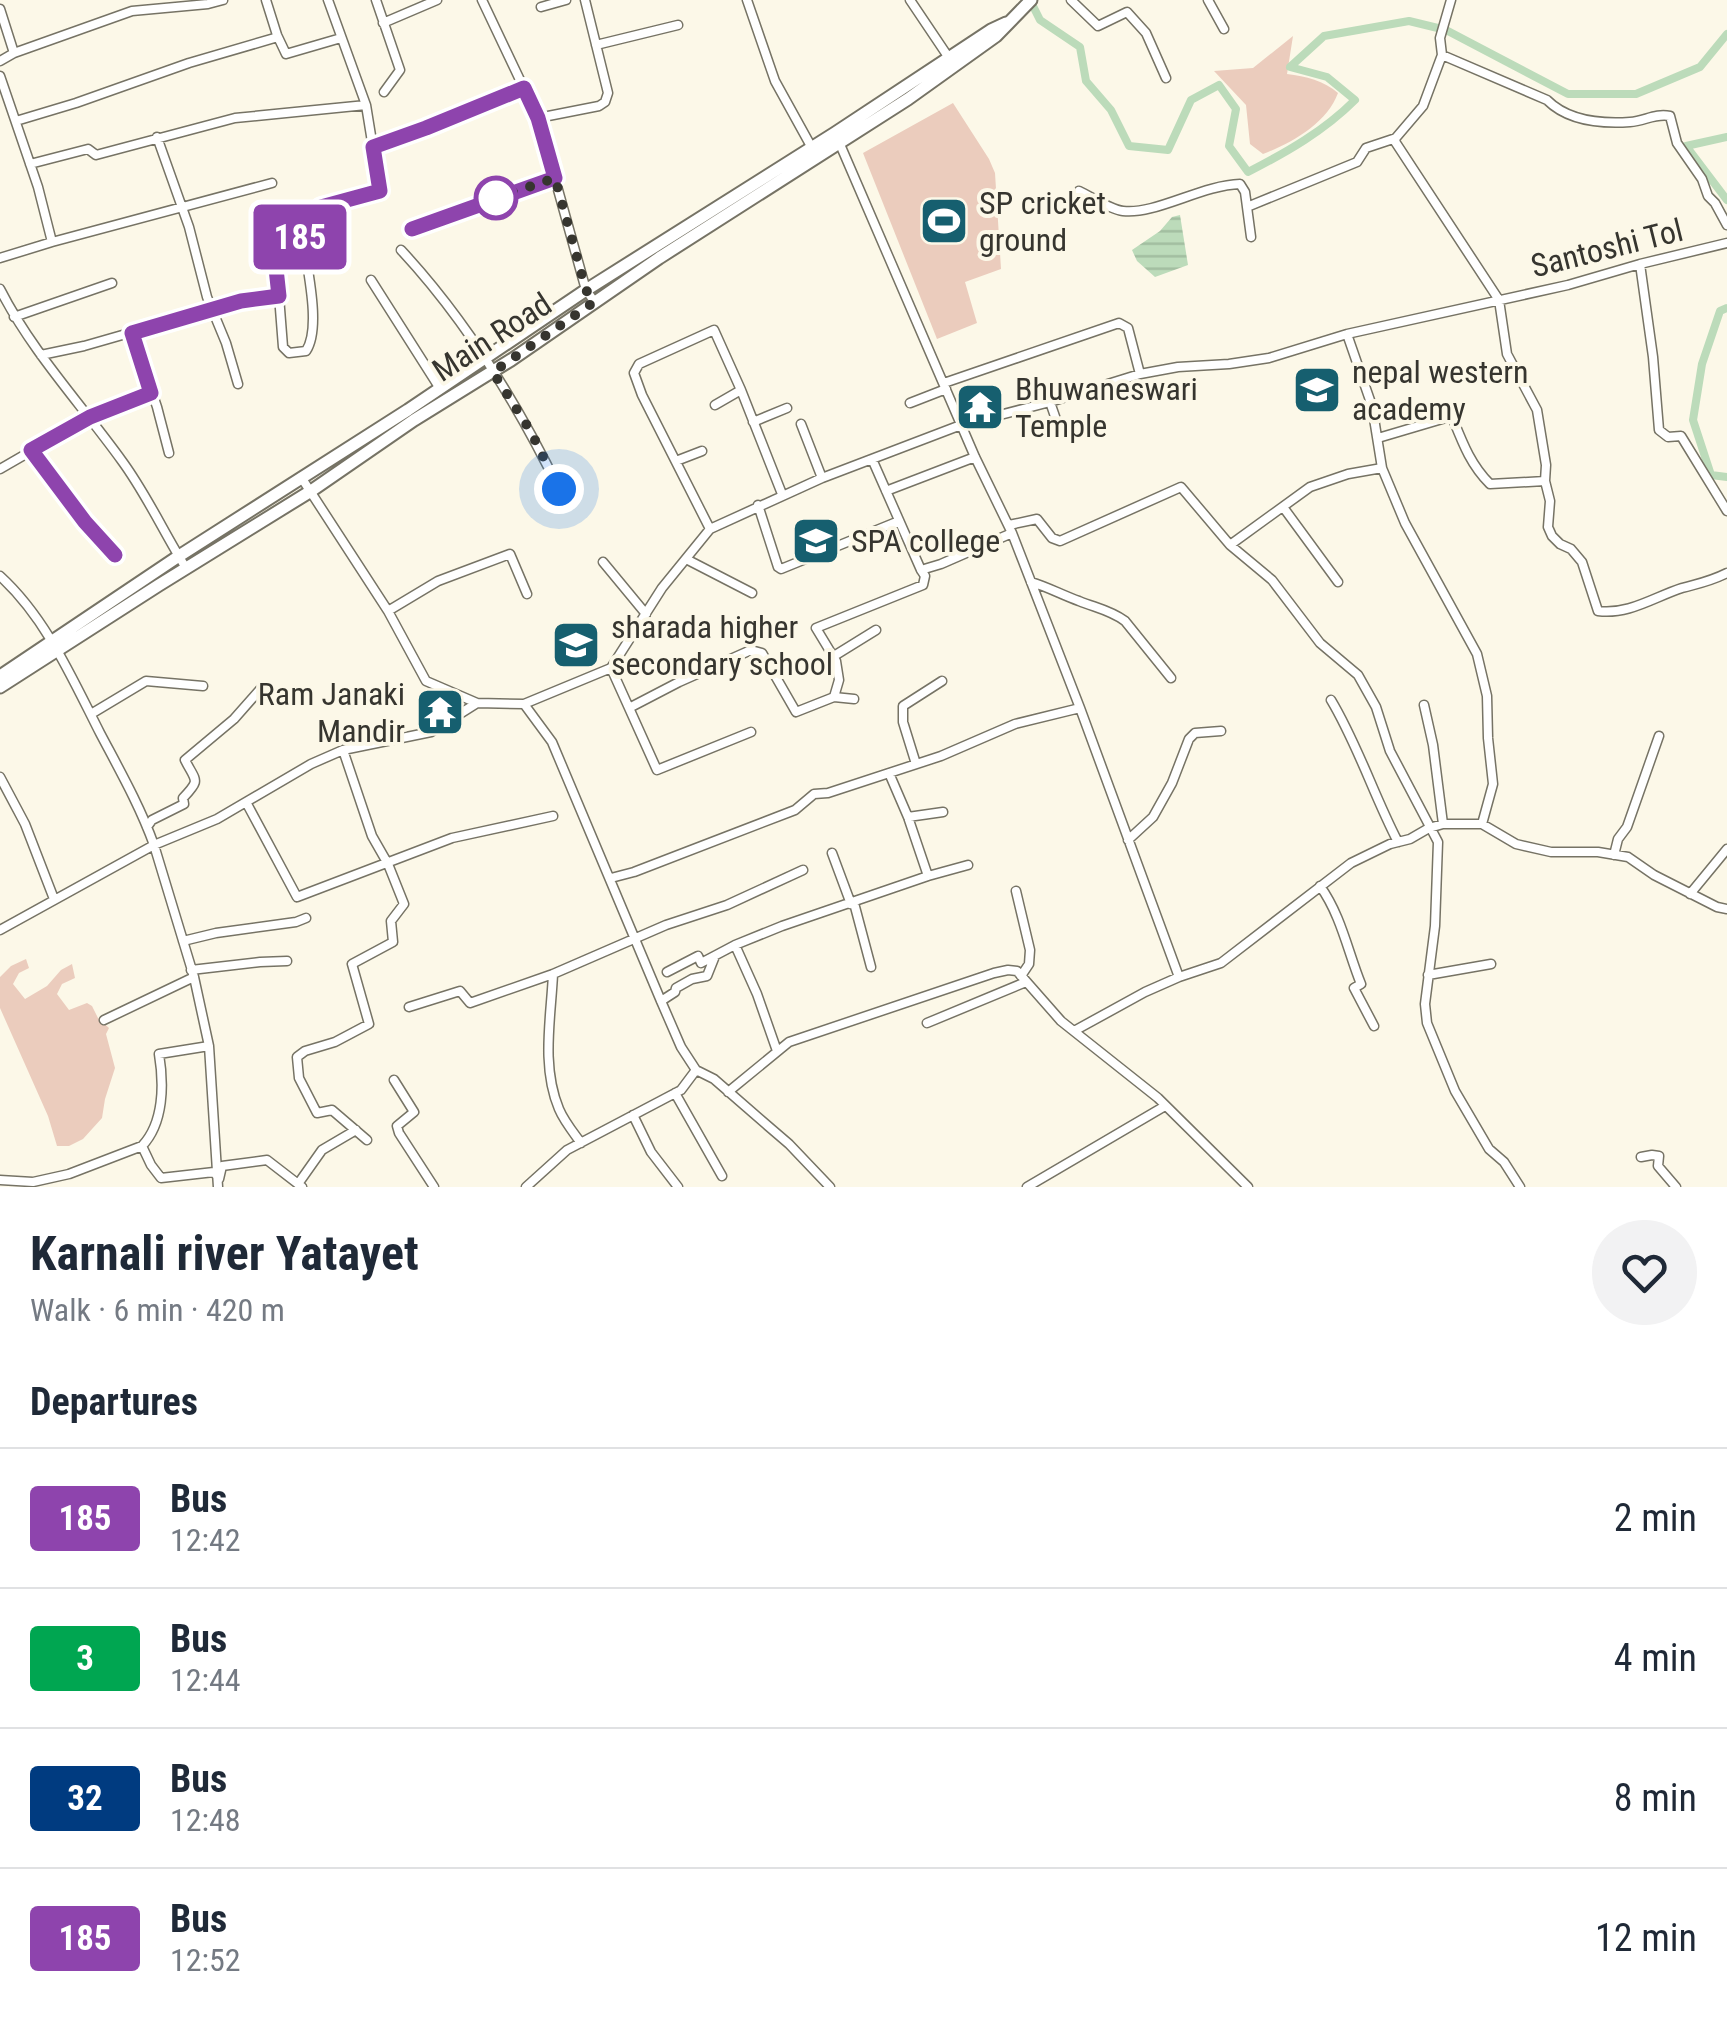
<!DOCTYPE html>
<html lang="en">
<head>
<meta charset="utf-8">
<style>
	body { margin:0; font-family:"Roboto Condensed",sans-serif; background:#f2f2f3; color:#1f2937; height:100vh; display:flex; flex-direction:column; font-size:38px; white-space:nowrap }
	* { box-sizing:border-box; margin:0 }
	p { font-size:32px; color:#747a83 }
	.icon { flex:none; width:55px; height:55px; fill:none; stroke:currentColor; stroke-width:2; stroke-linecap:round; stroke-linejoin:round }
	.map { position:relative; height:1187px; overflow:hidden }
	.sheet { display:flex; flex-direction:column; background:#fff; flex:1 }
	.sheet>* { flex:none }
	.badge { padding:0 20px; border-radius:8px; font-size:35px; line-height:65px }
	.you { position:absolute; width:50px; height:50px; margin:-25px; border:8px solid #fff; border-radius:50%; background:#1a73e8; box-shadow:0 0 0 15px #1a73e833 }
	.map>.badge { position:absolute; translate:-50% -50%; box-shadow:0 0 0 5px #fff }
	h2 { padding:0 30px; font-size:38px; line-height:90px }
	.round { display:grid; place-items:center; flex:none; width:105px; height:105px; border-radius:52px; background:#f2f2f3 }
	.summary { display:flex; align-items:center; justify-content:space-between; height:170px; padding:0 30px }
	h1 { font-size:48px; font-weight:700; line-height:75px }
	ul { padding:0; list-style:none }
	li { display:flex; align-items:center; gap:30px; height:140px; padding:0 30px; border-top:2px solid #e0e1e3 }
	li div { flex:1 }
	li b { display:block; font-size:38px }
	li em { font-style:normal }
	li .badge { min-width:110px; font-weight:700; text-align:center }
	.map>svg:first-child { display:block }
	.green { fill:#ebccbd }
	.water { fill:url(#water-rules) }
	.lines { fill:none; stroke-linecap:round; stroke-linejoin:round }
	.canal { stroke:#bcdbba; stroke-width:8 }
	.minor-casing { stroke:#767365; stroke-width:11 }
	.primary-casing { stroke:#767365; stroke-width:15 }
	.minor { stroke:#fff; stroke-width:8 }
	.primary { stroke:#fff; stroke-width:11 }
	.line-casing { stroke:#fff; stroke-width:22 }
	.line { stroke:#8e44ad; stroke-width:15 }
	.walk { stroke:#36352f; stroke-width:10; stroke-dasharray:0 18 }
	.stop-dot { fill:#fff; stroke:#8e44ad; stroke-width:5 }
	.labels { text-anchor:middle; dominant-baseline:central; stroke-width:8; stroke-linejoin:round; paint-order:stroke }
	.poi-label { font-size:32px; fill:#36352f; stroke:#fcf8e8; text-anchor:start }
	.street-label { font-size:32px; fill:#36352f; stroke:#fcf8e8 }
</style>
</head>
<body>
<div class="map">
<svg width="1727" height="1187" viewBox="0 0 1727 1187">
	<defs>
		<pattern id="water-rules" width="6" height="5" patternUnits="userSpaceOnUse" patternTransform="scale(2.5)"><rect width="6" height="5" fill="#bcdbba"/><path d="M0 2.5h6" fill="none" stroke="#a2bda0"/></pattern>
	</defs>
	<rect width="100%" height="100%" fill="#fcf8e8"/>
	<path class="green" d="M1293 36 1287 74C1306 76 1324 81 1338 93 1327 123 1292 143 1263 154L1250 144 1246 105 1214 71 1253 68Z
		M953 103 989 159 995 173 1001 269 965 282 977 323 937 339 863 153Z
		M26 959 29 968 19 973 13 984 25 999 47 986 61 970 72 964 75 978 62 984 57 994 69 1010 87 1003 92 1006 98 1018 109 1028 106 1034 115 1068 105 1099 102 1118 83 1139 69 1146H57L48 1116 0 1008V977L11 966Z"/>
	<path class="water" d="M1180 215 1188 265 1155 277 1137 261 1132 250 1160 231 1172 217Z"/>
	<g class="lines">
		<path class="canal" d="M1030 0 1040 20 1080 47 1086 81 1111 110 1129 146 1168 150 1191 100 1219 85 1236 109 1229 146 1248 172C1287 152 1324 131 1355 100L1327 77 1290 67 1324 36 1409 21 1446 30 1568 94H1636L1700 67 1727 34
			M1727 137 1686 146 1727 200
			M1727 308 1720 311 1702 364 1693 420 1711 475 1727 477"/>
		<g class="minor-casing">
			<path id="minor" d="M266 0 277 35 286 54 341 38
				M376 0 400 70 384 92
				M482 0 538 118 586 290 594 301
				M747 0 775 81 812 148
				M910 0 949 58
				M1071 0 1098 26 1127 12 1146 33 1166 78
				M1208 0 1224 29
				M1451 0 1440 38 1442 55 1423 106 1394 140 1499 300 1507 354 1537 410 1546 465 1545 481 1550 501 1548 527 1552 536 1560 544 1571 549 1582 562 1598 611C1629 615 1654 597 1682 588 1700 583 1709 582 1727 573
				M541 7 566 0
				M0 9 14 53 0 61
				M383 23 437 0
				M596 45 678 25
				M14 53 132 11 208 4 223 0
				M1442 55 1547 100C1568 121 1601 124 1630 122 1645 121 1655 113 1670 116L1677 143 1702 179 1708 196 1715 203 1727 225
				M0 76 38 187 52 242 0 258
				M538 118 599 106 605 102 608 93 585 0
				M16 121 76 103 189 63 278 37
				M157 137 189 227 207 297 226 343 238 384
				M839 142 975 457 1012 533 1080 708 1179 977
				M373 147 426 128 524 87
				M30 164 88 149 96 155 235 118 366 105 328 0
				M1079 191C1092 197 1109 209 1123 211 1155 215 1202 185 1240 184L1245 192 1247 207
				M412 229 555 178
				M1251 237 1247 207 1357 162 1366 148 1396 138
				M52 242 272 183
				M401 250C467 321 517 403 559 489
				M1640 264 1653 357 1659 430 1668 437 1681 436 1727 511
				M371 280 439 387
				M0 289C32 352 81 404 122 461 147 495 164 533 186 568
				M279 296 273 241 320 233 323 229 318 212 321 207 380 191 366 105
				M14 317 112 283
				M132 333 157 407 169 453
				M1347 334 1372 406 1382 468 1405 523 1477 654 1487 696 1488 738 1493 784 1482 824
				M41 355 84 346 241 301 279 296 283 347 289 353 306 351C322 327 306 265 303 237
				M944 383 1119 323 1128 328 1140 374
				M1050 402 1060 431
				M910 403 946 389
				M715 405 741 390
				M753 422 787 408
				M801 424 822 478
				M1378 438 1449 417 1453 419C1463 444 1471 465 1490 484L1545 481
				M31 451 85 522 115 555
				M872 459 921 570 941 564 1012 533
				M676 461 702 451
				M0 469 90 417 151 393
				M301 477 388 611 426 681 477 703
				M886 491 975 457
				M758 505 778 567 781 569 899 521
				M1283 507 1338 582
				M1009 525 1037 519 1052 538 1060 541 1181 487 1230 545 1272 580 1320 643 1358 675 1376 707 1390 751 1438 842 1435 926 1425 1004 1427 1023 1455 1091 1489 1149 1504 1162 1520 1187
				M710 529 642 395 634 373 639 364 714 330 741 390 782 494
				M1230 545 1310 487 1348 474 1382 468
				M686 559 752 593
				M603 562 646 614
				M0 576C46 618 72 678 100 733 119 769 140 806 154 845L194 977 209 1046 218 1187
				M1031 582C1048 587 1062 595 1079 601 1096 608 1110 610 1125 621L1171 678
				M388 611 438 581 510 554 527 594
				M834 656 876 630
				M611 668 657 770 751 732
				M834 697 839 680 836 661 816 628 923 585 925 576 921 570
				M1331 700C1358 745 1374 796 1398 842
				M524 704 552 742 661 1001 681 1047 696 1070 714 1079 768 1126 789 1144 830 1187
				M1424 705 1433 745 1443 824
				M629 708 679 682 751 650 762 653 796 712 834 697 854 699
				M91 714 146 681 203 686
				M343 750 372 836 388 864 404 904 391 921 393 942 352 964 369 1024 335 1042 305 1051 297 1057 299 1078 317 1113 332 1110 367 1140
				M916 764 903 722V706L942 681
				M0 777 25 824 54 899
				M246 802 297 897 452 838 553 816
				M908 817 943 812
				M147 827 152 820 184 804 183 798C201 779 196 782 185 760L234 719 264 685
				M1128 840 1153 817 1172 783 1189 739 1195 733 1221 731
				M832 853 851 904
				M1614 855 1618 839 1627 827 1659 736
				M928 876 968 865
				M611 878 634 872 795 810 814 794 828 793 941 756 1015 724 1080 708
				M1320 886C1341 915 1348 952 1361 984L1354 988 1374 1026
				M1016 891 1030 950 1029 964 1021 976
				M1690 894 1727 849
				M854 903 871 967
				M0 930 154 845 217 819 311 764 343 750 431 732 477 703 524 704 611 668 662 588 710 529 822 478 961 425 1050 402 1140 374 1178 367 1229 364 1269 358 1347 334 1568 285 1640 264 1727 243
				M183 941 216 933 296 922 306 918
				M735 945 757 994 777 1051
				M191 970 260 962 287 961
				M667 972 698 956 701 963 735 945 782 926 928 876 908 817 889 773
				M553 974C551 1018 541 1066 559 1109 564 1121 573 1132 581 1143
				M1428 975 1491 964
				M661 1001 675 992 676 988 692 979 707 976 715 956
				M409 1007 460 991 470 1003 553 974 666 925 727 905 803 870
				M104 1020 194 977
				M927 1023 1026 982
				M1074 1031 1145 992 1179 977 1221 963 1351 863 1390 844 1410 839 1429 828 1443 824H1482L1516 844 1551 852H1598L1628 857 1654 875 1717 907 1727 909
				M394 1080 414 1112 397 1126 399 1133 434 1187
				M728 1092 789 1042 994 973 1008 970 1017 971 1061 1021 1158 1098 1248 1187
				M675 1093 722 1176
				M633 1115 651 1152 678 1187
				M142 1146C164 1123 164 1084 159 1054L209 1046
				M1641 1157 1652 1155 1659 1156 1658 1166 1676 1187
				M0 1180 33 1182 69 1174 142 1146 151 1165 161 1178 214 1172 219 1179 222 1166 267 1160 302 1187
				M298 1184 322 1150 356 1130
				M526 1187 567 1150 681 1090 696 1070
				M1027 1187 1165 1106"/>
		</g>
		<g class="primary-casing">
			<path id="primary" d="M0 676 179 556 408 410 586 290 835 133 991 30 1006 23
				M0 687 159 585 311 491 414 420 511 360 659 258 908 99 996 36 1031 0"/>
		</g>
		<use href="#minor" class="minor"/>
		<use href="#primary" class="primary"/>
	</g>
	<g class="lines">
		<g class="line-casing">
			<path id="line" d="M115 555 85 522 31 450 90 417 151 393 132 333 241 301 279 296 273 241 320 233 323 229 318 212 321 207 380 191 373 147 426 128 524 88 538 118 555 178 412 229"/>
		</g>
		<use href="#line" class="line"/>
		<path class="walk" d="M496 198 555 178 586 290 594 302 493 372 531 432 559 489"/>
	</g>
	<defs>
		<g id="stadium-square" transform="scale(2.5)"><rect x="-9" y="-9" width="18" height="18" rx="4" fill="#165f6f" stroke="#fcf8e8"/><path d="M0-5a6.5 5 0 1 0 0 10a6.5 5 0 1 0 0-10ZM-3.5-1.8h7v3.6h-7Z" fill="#fff"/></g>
		<g id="university-square" transform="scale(2.5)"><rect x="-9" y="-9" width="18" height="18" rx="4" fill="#165f6f" stroke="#fcf8e8"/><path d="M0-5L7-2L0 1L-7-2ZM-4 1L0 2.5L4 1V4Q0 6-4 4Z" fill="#fff"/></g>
		<g id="temple-square" transform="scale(2.5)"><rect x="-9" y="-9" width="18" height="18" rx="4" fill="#165f6f" stroke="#fcf8e8"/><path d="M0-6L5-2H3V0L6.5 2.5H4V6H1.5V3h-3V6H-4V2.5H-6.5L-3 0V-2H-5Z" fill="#fff"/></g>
	</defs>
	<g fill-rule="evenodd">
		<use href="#stadium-square" x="944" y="221"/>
		<use href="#university-square" x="1317" y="390"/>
		<use href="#temple-square" x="980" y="407"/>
		<use href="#university-square" x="816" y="541"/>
		<use href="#university-square" x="576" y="645"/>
		<use href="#temple-square" x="440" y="712"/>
	</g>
	<circle class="stop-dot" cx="496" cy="198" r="20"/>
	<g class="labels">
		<g class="poi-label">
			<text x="979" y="203">SP cricket<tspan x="979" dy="37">ground</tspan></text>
			<text x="1352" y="372">nepal western<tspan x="1352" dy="37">academy</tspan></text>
			<text x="1015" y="389">Bhuwaneswari<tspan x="1015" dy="37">Temple</tspan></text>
			<text x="851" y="541">SPA college</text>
			<text x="611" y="627">sharada higher<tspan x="611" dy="37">secondary school</tspan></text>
			<text x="405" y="694" text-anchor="end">Ram Janaki<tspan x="405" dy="37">Mandir</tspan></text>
		</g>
		<g class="street-label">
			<text transform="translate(1607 248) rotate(-14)">Santoshi Tol</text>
			<text transform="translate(492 337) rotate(-33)">Main Road</text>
		</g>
	</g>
</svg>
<div class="you" style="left:559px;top:489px"></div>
<b class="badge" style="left:300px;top:237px;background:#8e44ad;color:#fff">185</b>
</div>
<section class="sheet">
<div class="summary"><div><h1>Karnali river Yatayet</h1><p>Walk · 6 min · 420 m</p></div><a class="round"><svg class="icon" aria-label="heart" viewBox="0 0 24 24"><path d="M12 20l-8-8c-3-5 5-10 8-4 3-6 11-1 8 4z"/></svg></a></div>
<h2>Departures</h2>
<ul>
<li><span class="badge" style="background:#8e44ad;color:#fff">185</span><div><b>Bus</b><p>12:42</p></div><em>2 min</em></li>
<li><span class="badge" style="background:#00a651;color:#fff">3</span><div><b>Bus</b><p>12:44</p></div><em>4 min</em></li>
<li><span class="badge" style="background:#003b80;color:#fff">32</span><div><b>Bus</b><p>12:48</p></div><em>8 min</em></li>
<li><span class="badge" style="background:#8e44ad;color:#fff">185</span><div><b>Bus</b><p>12:52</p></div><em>12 min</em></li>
</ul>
</section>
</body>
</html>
